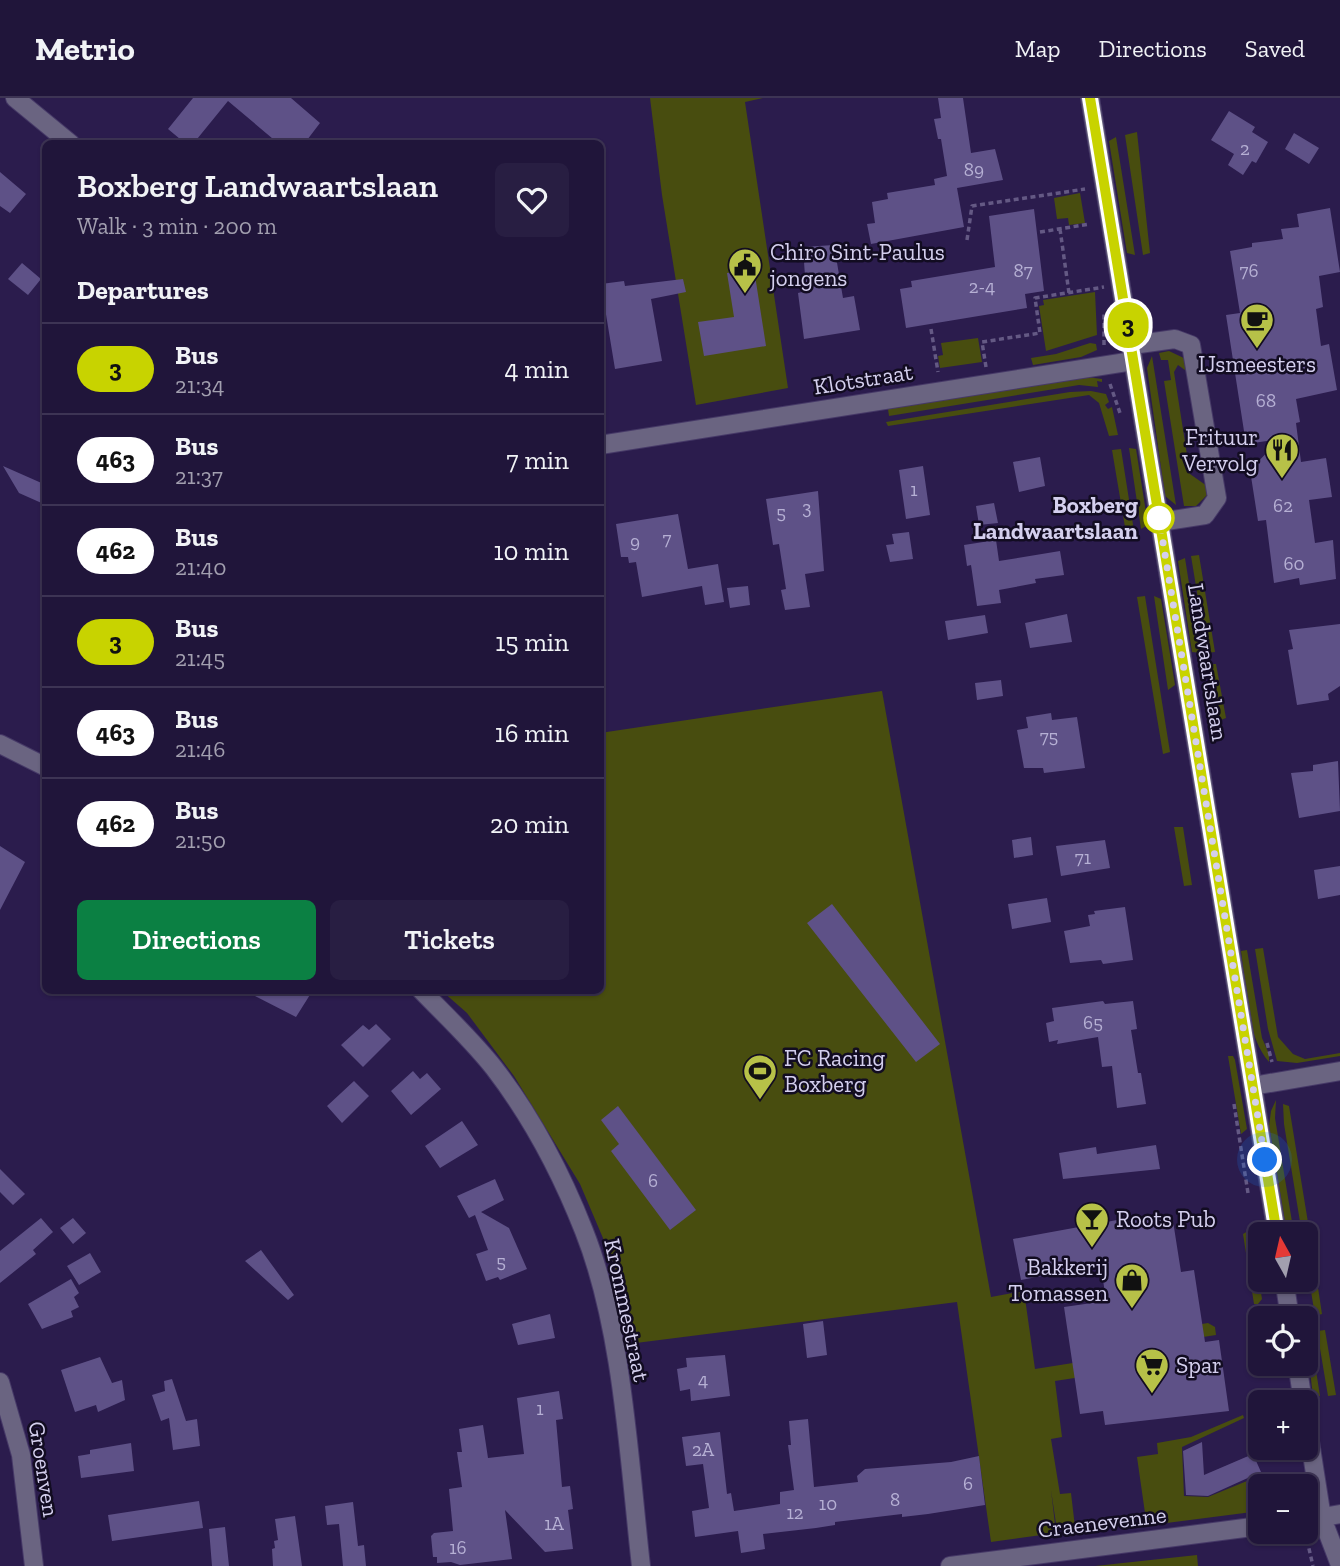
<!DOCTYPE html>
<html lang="en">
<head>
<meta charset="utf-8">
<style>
	body { margin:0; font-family:"Zilla Slab",serif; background:#281e42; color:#f1f3f6; height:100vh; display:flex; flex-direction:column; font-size:26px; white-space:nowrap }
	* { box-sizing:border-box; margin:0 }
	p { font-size:23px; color:#a29faf }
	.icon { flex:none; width:38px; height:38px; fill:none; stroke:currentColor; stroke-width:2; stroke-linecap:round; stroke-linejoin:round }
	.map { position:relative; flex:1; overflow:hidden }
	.drawer { position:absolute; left:42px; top:42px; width:562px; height:854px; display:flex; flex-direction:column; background:#20153a; border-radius:10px; box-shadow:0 2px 5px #0004,0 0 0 2px #3d3454 }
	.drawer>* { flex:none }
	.badge { padding:0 14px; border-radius:23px; font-size:24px; line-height:46px }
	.needle { width:46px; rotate:352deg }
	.controls { position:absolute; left:1248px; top:1124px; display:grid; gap:14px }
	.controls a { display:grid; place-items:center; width:70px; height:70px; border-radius:10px; background:#20153a; box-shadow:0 2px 5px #0004,0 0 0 2px #3d3454; font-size:35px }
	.you { position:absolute; width:35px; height:35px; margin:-18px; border:5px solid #fff; border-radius:50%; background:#1a73e8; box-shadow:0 0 0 10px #1a73e833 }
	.map>.badge { position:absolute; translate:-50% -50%; box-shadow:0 0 0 4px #fff }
	h2 { padding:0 35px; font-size:26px; line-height:63px }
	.round { display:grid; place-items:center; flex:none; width:74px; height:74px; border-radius:10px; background:#281e42 }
	.head { display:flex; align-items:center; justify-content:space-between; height:119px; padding:0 35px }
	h1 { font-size:33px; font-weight:600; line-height:52px }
	.button { display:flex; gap:14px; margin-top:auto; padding:14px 35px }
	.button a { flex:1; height:80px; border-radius:10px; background:#0b8043; color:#fff; font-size:28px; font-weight:600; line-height:80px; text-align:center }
	.button a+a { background:#281e42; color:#f1f3f6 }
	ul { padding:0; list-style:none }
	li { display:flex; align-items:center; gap:21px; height:91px; padding:0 35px; border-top:2px solid #3d3454 }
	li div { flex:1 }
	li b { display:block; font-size:26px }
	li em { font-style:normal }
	li .badge { min-width:77px; font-weight:700; text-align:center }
	header { display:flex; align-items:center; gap:42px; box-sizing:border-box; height:98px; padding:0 35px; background:#20153a; border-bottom:2px solid #3d3454 }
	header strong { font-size:33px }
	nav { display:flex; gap:38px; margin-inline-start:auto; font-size:24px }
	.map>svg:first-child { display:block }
	.green { fill:#484d0f }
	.building { fill:#5e5187 }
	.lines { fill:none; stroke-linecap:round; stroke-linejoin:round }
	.minor-casing { stroke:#463967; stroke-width:20 }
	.path { stroke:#645984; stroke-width:3.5; stroke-dasharray:5 3.5; stroke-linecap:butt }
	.minor { stroke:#6a6481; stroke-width:18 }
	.line-casing { stroke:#fff; stroke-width:16 }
	.line { stroke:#c8d300; stroke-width:10 }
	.walk { stroke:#d4cfee; stroke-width:7; stroke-dasharray:0 12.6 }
	.stop-dot { fill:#fff; stroke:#c8d300; stroke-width:3.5 }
	.labels { text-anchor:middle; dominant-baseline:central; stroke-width:5; stroke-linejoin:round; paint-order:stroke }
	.number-label { font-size:19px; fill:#b6b0d4 }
	.poi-label { font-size:23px; fill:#d4cfee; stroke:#120c21; text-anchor:start }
	.street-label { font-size:23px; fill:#d4cfee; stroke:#120c21 }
	.stop-label { font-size:23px; font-weight:bold; fill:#d4cfee; stroke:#120c21; text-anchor:end }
</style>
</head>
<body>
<header>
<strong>Metrio</strong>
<nav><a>Map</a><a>Directions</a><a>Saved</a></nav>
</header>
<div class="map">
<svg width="1340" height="1468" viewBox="0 0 1340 1468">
	<rect width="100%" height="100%" fill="#2b1c4d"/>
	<path class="green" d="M650 0H763L745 4 788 290 696 307 662 97Z
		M1137 34 1150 155 1143 157 1125 37Z
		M1116 39 1135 157 1127 155 1109 43Z
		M1080 95 1085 125 1069 127 1068 120 1057 121 1054 100Z
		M1095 194 1097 237 1046 253 1039 208 1044 207 1043 202Z
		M978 240 982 264 940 270 938 258 943 257 941 245Z
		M1090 245 1096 246 1097 252 1081 259 1033 267 1031 260 1056 256Z
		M1169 253 1188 262 1189 275 1178 267 1174 274 1190 376 1207 388V397L1196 408H1184L1164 283 1171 282 1168 262H1161L1159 255Z
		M1152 258 1176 407 1165 398 1147 270Z
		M1087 279 1102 281V284L1097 283 1098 289 1079 287 889 318 888 311Z
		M1091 293 1106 296 1109 304 1105 307 1108 311 1112 309 1118 337 1109 338 1099 305 1089 297 888 328 886 324 1070 294Z
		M1129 350 1136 351 1148 427 1141 431Z
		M1121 351 1134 433 1126 435 1112 352Z
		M1199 457 1215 554 1207 555 1191 458Z
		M1185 460 1200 555 1192 554 1178 463Z
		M1145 498 1170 654 1163 656 1137 499Z
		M1154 498 1161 501 1175 587 1168 592Z
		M1209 566H1216L1226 620 1218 623Z
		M882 593 991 1199 1024 1193 1035 1271 1123 1257 1154 1234 1208 1225 1215 1229 1216 1237 1177 1243 1140 1270 1055 1283 1062 1339 1051 1341 1060 1396 1071 1395 1075 1429 1057 1432 1051 1392 1056 1435 991 1444 957 1204 636 1245 614 1166 580 1086 514 978 467 915 442 893 600 892V635Z
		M1174 729H1183L1192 787 1184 788Z
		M1263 850 1278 939 1293 956 1305 961 1340 955V958L1297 965 1277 963 1268 931 1255 851Z
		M1247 852 1262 940 1269 956V964C1245 936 1246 888 1241 853Z
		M1228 958H1233L1235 962 1247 1031 1241 1036Z
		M1276 1002 1275 1020 1294 1136H1287L1269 1028 1271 1013Z
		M1283 1006 1289 1008 1312 1149H1306V1136H1302L1284 1026Z
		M1248 1133 1252 1136 1262 1201 1258 1206H1254L1243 1136Z
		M1313 1157 1322 1216 1315 1218 1306 1162V1159Z
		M1325 1232 1336 1297 1328 1298 1317 1233Z
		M1310 1234 1320 1298 1313 1299 1306 1236Z
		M1243 1317 1244 1320 1182 1349 1184 1398 1208 1399 1264 1376 1268 1388H1260V1413L1151 1427V1422H1146L1137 1359 1158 1356 1157 1345 1191 1339Z
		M1197 1457 1198 1468H1095Z"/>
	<path class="building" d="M193 0H291L320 25 304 46H279L228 3 193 46H186L168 31Z
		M938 0H963L971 55 995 51 1003 82 957 90 964 129 871 146 867 126 875 125 872 104 888 101 887 95 935 87 934 81 947 78 941 41H938L934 21 941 20Z
		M1229 13 1255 29 1252 34 1268 44 1256 65 1252 63 1243 77 1228 67 1234 56 1211 42Z
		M1294 35 1319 50 1309 66 1285 51Z
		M0 74 26 96 10 115 0 108Z
		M1330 110 1340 174 1319 178 1323 209 1316 211 1321 248 1329 246 1337 292 1296 301 1300 324 1296 325 1301 364 1326 360 1332 399 1309 402 1315 445 1333 442 1336 481 1300 487 1299 480 1274 485 1266 422 1258 423 1250 372 1280 341 1246 346 1226 217 1240 215 1230 153 1252 149V145L1283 141 1281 131 1299 129 1297 116Z
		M1034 111 1044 193 1025 196 1027 210 906 230 900 191 912 189 911 183 995 169 989 118Z
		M834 147 843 200 854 198 860 232 804 241 798 195 806 193 803 149Z
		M22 165 41 181 28 197 8 181Z
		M754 171 766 248 704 258 698 224 734 219 727 175Z
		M683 181 686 194 651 201 662 263 615 271 601 186 624 183 625 188Z
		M1040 359 1045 388 1019 394 1013 364Z
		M3 368 46 387V407L19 395Z
		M923 368 930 417 906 421 899 372Z
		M818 393 824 473 805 476 810 509 785 512 781 492 786 491 779 446 773 447 766 401Z
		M994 405 998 425 979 427 976 408Z
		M678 416 688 471 718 466 724 504 705 507 702 488 642 499 636 464 629 465 628 459H621L616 426Z
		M909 434 913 461 890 464 886 447 894 446 892 436Z
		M996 442 999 463 1060 453 1064 477 1035 481 1036 485 999 492 1001 505 977 508 971 467 967 468 964 447Z
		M748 488 750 507 730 510 727 490Z
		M1067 516 1072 544 1030 550 1025 525Z
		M985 517 988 535 948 542 945 523Z
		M1340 526V588L1328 596 1329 602 1297 607 1288 552 1293 551 1289 532Z
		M1001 582 1003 598 977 602 975 585Z
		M1051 615 1052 622 1077 619 1085 670 1044 675 1043 670H1024L1017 632 1028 630 1026 619Z
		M1338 663 1340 713 1299 720 1291 675 1313 673V667Z
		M1031 739 1033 757 1014 760 1012 742Z
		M1105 742 1110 770 1061 778 1056 748Z
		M0 748 25 764 0 812Z
		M1340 768V797L1318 801 1314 772Z
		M1047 800 1051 824 1012 831 1008 806Z
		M832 806 940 946 916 964 807 825Z
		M1125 809 1133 862 1103 866 1101 862 1070 865 1064 833 1090 828 1088 817 1095 816 1094 813Z
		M243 892H313L296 919Z
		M1103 903 1105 906 1133 903 1137 931 1131 932 1138 975H1141L1146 1006 1117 1010 1112 968 1102 969 1098 939 1057 946 1058 942 1049 944 1046 925 1054 923 1052 910Z
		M376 926 391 941 363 969 341 947 363 927 369 932Z
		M413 973 420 981 427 975 441 991 411 1017 391 993Z
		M354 983 369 998 342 1025 327 1008Z
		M618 1008 696 1112 670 1132 611 1053 619 1046 601 1022Z
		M462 1023 478 1047 440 1070 425 1048Z
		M1156 1047 1160 1071 1063 1081 1059 1055 1096 1049 1097 1056Z
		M0 1071 25 1096 13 1107 0 1094Z
		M495 1081 504 1102 481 1114 509 1130 527 1171 500 1182 498 1179 486 1183 476 1156 488 1152 475 1117 469 1120 457 1098Z
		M1163 1117 1164 1124 1173 1123 1181 1174 1194 1172 1205 1244 1219 1242 1229 1313 1105 1327 1103 1313 1080 1316 1064 1209 1106 1203 1101 1167 1021 1182 1013 1141 1128 1120 1132 1122Z
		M41 1120 53 1134 33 1152 36 1156 0 1185V1153Z
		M73 1120 86 1135 73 1146 60 1130Z
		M261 1152 294 1197 288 1202 245 1163Z
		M90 1155 101 1174 79 1187 67 1168Z
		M71 1181 79 1195 74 1199 79 1209 71 1213 73 1219 42 1231 28 1206Z
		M550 1216 555 1240 518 1247 512 1226Z
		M823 1223 827 1257 807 1260 803 1226Z
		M725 1257 730 1298 691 1303 690 1291 680 1293 677 1271 687 1269 686 1260Z
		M100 1259 112 1285 122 1282 125 1302 98 1314 96 1307 75 1314 61 1272Z
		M172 1281 186 1323 197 1321 200 1348 173 1352 169 1320 161 1323 152 1297 165 1293 164 1283Z
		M559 1293 563 1321 556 1322 562 1389 570 1388 573 1411 568 1412 573 1451 545 1454 505 1412 512 1461 460 1467 451 1464 437 1465V1459H433L431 1438 434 1435 453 1433 449 1391 462 1389 457 1354H462L459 1331 483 1327 488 1360 524 1356 517 1300Z
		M808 1321 814 1389 858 1384 857 1378 865 1371 951 1364 979 1358 985 1407 928 1416 902 1419V1416L835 1424V1427L816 1430 763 1436 765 1451 741 1455 738 1433 695 1439 692 1413 709 1410 703 1366 686 1368 682 1339 720 1334 727 1396 731 1395 734 1413 780 1406V1394L794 1392 788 1347H791L789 1323Z
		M1202 1344 1204 1377 1253 1356 1261 1374 1208 1398 1186 1397 1183 1353Z
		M131 1345 134 1373 81 1380 78 1358 90 1356V1352Z
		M199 1403 203 1430 112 1443 108 1417Z
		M353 1404 358 1448 364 1447 366 1468H343L339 1426 327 1427 325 1408Z
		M295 1418 302 1468H273L272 1451 275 1450 274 1443 278 1442 275 1421Z
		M225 1429 229 1468H212L209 1431Z"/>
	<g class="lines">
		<g class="minor-casing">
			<path id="minor" d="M15 0 71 46
				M1090 0 1277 1136
				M1132 247 1175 241 1191 247 1217 400 1205 417 1160 424
				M600 347 1133 263
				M0 646 46 669
				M421 892C446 918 472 942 494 970 531 1018 562 1077 584 1133 623 1231 629 1363 641 1468
				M1253 988 1340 973
				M1284 1181 1290 1220
				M1297 1265 1303 1304
				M0 1284 21 1357 34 1468
				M1306 1318 1322 1420 1340 1467
				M1306 1422 1340 1416
				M950 1468 1260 1428"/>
		</g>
		<path class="path" d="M1060 131 1069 195
			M1040 134 1090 126
			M967 142 972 108 1085 91
			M931 231 938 274
			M1104 247V216
			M986 269 982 244 1040 235 1035 200 1104 189
			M1110 286 1120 315
			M1267 945 1272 964
			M1234 1006 1248 1095
			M1311 1220 1318 1261
			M1307 1442 1313 1468"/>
		<use href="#minor" class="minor"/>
	</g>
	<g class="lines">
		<g class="line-casing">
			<path id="line" d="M1090 0 1277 1136"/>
		</g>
		<use href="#line" class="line"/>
		<path class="walk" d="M1159 420 1265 1062"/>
	</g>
	<defs>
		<g id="civic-pin" transform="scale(1.75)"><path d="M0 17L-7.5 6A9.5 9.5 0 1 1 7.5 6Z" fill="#b7c148" stroke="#120c21"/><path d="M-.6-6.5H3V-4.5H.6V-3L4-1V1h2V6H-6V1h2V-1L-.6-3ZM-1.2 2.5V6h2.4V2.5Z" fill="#111"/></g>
		<g id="cafe-pin" transform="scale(1.75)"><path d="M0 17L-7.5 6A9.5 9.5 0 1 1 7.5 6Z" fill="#b7c148" stroke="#120c21"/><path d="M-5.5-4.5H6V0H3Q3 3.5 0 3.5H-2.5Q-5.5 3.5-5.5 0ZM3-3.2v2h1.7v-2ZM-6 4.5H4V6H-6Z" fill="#111"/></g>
		<g id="restaurant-pin" transform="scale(1.75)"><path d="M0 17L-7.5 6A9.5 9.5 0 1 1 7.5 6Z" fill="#b7c148" stroke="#120c21"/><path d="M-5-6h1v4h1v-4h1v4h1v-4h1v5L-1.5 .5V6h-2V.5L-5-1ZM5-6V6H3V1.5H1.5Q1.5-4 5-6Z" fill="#111"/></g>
		<g id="stadium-pin" transform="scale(1.75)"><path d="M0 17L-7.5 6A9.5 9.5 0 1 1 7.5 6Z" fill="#b7c148" stroke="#120c21"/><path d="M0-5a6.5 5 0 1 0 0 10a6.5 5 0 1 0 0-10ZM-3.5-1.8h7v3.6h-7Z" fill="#111"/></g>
		<g id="bar-pin" transform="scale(1.75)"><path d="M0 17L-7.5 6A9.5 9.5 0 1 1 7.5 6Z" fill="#b7c148" stroke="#120c21"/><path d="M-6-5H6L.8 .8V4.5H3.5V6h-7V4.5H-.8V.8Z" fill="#111"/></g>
		<g id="shop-pin" transform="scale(1.75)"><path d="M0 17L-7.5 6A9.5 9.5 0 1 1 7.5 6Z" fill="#b7c148" stroke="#120c21"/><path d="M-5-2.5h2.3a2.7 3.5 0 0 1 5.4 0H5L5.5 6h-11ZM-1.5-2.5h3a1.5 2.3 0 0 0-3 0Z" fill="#111"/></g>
		<g id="supermarket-pin" transform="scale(1.75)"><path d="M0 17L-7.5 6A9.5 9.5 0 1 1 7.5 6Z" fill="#b7c148" stroke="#120c21"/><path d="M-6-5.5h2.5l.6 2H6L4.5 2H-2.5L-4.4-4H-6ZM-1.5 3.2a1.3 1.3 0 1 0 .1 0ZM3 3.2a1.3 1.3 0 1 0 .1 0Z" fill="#111"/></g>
	</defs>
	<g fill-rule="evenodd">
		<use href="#civic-pin" x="745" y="167"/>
		<use href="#cafe-pin" x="1257" y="222"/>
		<use href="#restaurant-pin" x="1282" y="352"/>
		<use href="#stadium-pin" x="760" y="973"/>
		<use href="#bar-pin" x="1092" y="1121"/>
		<use href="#shop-pin" x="1132" y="1182"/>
		<use href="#supermarket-pin" x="1152" y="1267"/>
	</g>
	<circle class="stop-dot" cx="1159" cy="420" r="14"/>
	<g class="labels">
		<g class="number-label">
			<text x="1245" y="50">2</text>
			<text x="974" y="71">89</text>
			<text x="1023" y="172">87</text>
			<text x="1249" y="172">76</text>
			<text x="982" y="188">2-4</text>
			<text x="1266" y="302">68</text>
			<text x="914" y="391">1</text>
			<text x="1283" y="407">62</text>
			<text x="807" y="409">3</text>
			<text x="781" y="414">5</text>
			<text x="667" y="440">7</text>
			<text x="635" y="443">9</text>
			<text x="1294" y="465">60</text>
			<text x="1049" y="638">75</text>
			<text x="1083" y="759">71</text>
			<text x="1093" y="924">65</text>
			<text x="653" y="1082">6</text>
			<text x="501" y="1163">5</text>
			<text x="703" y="1281">4</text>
			<text x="540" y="1310">1</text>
			<text x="703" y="1351">2A</text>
			<text x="968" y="1385">6</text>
			<text x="895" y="1401">8</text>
			<text x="828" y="1405">10</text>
			<text x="795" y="1414">12</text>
			<text x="554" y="1425">1A</text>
			<text x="458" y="1449">16</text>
		</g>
		<g class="poi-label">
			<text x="770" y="154">Chiro Sint-Paulus<tspan x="770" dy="26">jongens</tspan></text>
			<text x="1257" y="266" text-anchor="middle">IJsmeesters</text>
			<text x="1258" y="339" text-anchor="end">Frituur<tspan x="1258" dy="26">Vervolg</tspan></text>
			<text x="784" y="960">FC Racing<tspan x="784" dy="26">Boxberg</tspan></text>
			<text x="1116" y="1121">Roots Pub</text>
			<text x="1108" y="1169" text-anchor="end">Bakkerij<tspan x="1108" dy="26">Tomassen</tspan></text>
			<text x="1176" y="1267">Spar</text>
		</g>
		<g class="street-label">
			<text transform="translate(863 281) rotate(-9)">Klotstraat</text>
			<text transform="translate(1208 564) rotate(81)">Landwaartslaan</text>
			<text transform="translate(627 1212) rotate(78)">Krommestraat</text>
			<text transform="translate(44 1371) rotate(81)">Groenven</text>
			<text transform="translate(1102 1424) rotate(-7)">Craenevenne</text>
		</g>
		<g class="stop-label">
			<text x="1138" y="407">Boxberg<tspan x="1138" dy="26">Landwaartslaan</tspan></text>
		</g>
	</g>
</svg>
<div class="controls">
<a><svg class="needle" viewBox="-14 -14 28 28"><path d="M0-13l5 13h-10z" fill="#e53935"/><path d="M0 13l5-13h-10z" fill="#a29faf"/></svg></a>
<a><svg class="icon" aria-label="locate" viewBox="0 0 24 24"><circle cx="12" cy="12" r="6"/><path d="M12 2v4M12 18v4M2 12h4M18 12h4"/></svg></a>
<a>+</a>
<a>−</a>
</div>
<div class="you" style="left:1265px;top:1062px"></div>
<b class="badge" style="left:1128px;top:227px;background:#c8d300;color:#111">3</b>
<section class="drawer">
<div class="head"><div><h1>Boxberg Landwaartslaan</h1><p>Walk · 3 min · 200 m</p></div><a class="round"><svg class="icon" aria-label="heart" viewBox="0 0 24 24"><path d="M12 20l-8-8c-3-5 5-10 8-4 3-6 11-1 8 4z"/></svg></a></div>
<h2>Departures</h2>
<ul>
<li><span class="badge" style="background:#c8d300;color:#111">3</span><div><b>Bus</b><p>21:34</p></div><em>4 min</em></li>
<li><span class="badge" style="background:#fff;color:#111">463</span><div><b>Bus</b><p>21:37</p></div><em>7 min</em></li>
<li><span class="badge" style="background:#fff;color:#111">462</span><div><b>Bus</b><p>21:40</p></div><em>10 min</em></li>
<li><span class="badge" style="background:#c8d300;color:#111">3</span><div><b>Bus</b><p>21:45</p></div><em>15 min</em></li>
<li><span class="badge" style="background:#fff;color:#111">463</span><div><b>Bus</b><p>21:46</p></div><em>16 min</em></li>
<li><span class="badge" style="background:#fff;color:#111">462</span><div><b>Bus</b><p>21:50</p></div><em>20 min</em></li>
</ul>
<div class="button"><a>Directions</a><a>Tickets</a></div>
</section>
</div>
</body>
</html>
